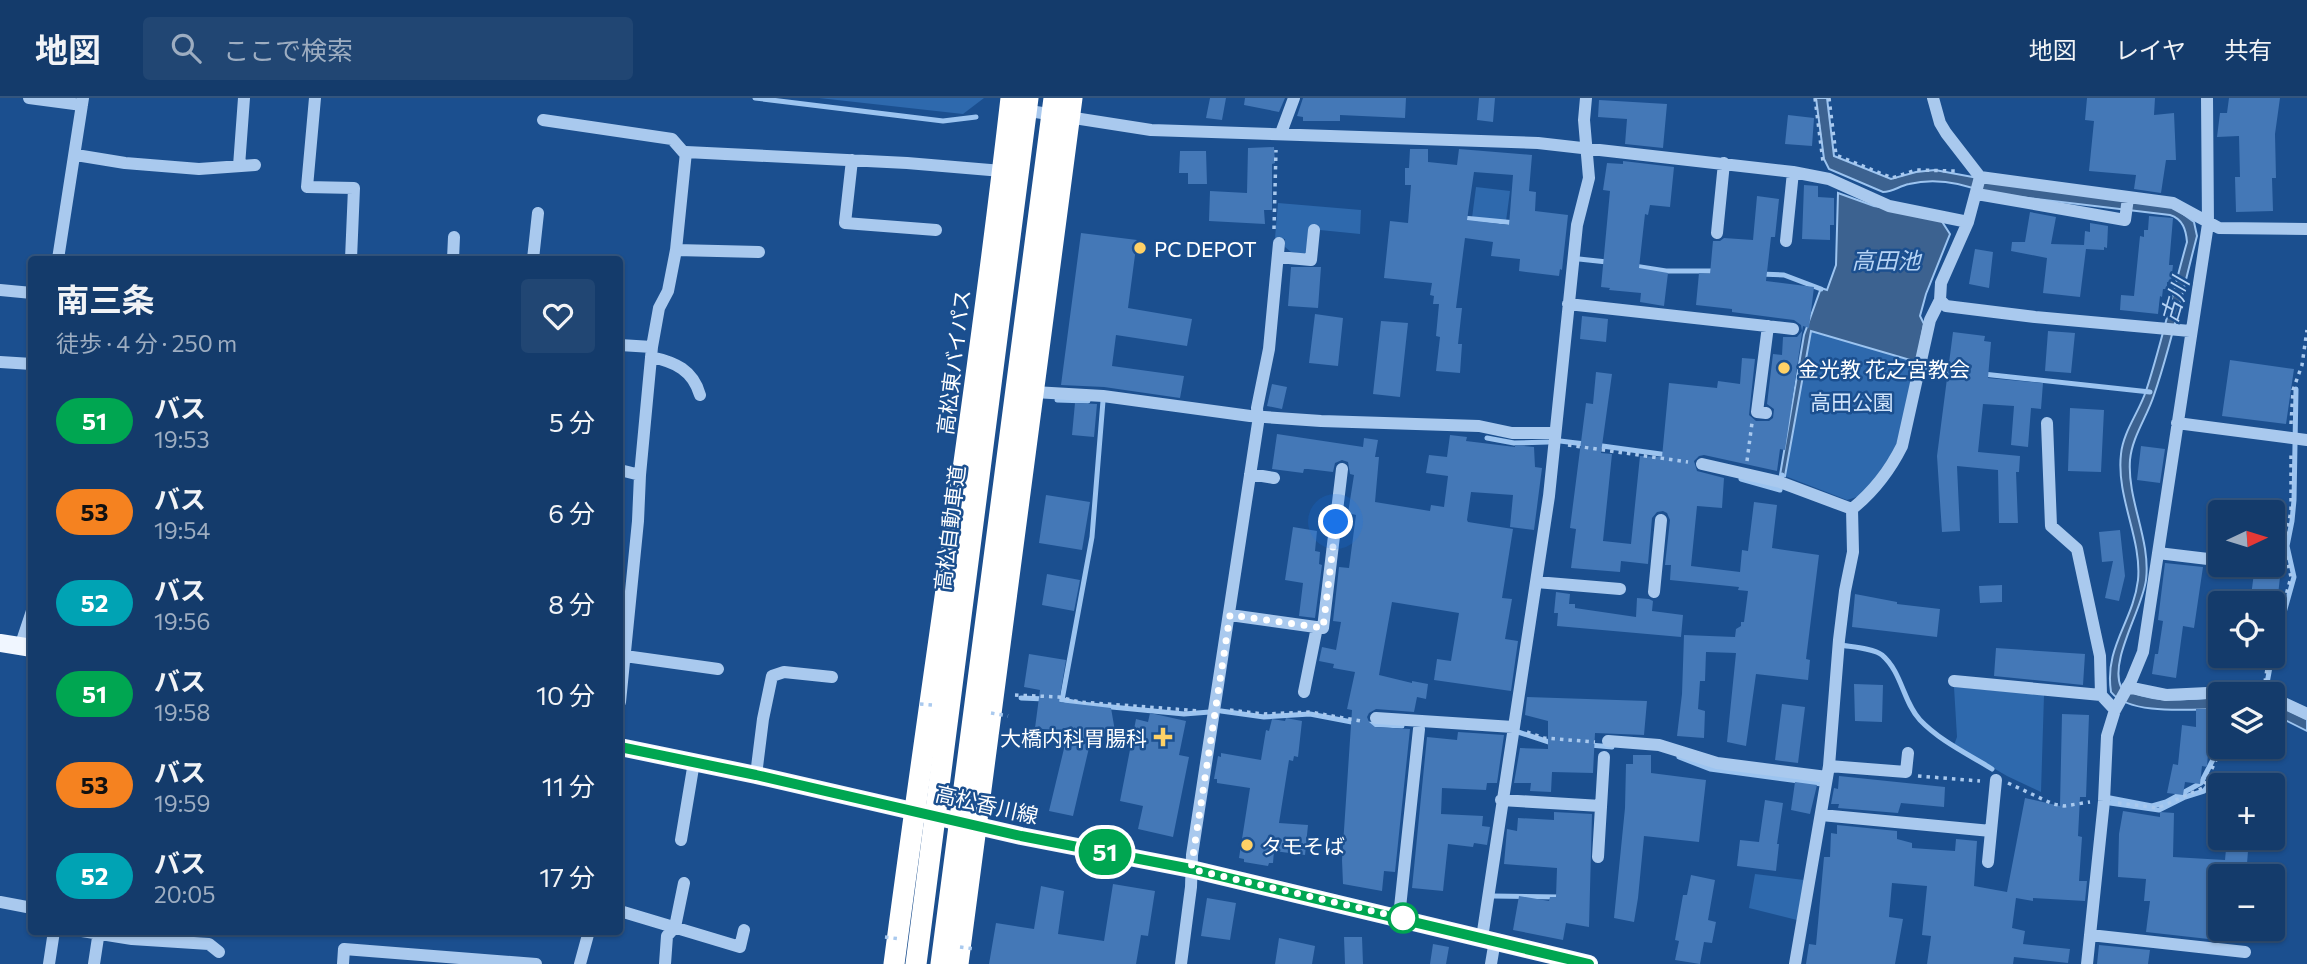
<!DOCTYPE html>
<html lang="ja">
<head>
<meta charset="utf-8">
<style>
	body { margin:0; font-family:Commissioner,"Noto Sans JP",sans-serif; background:#214673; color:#f1f3f6; height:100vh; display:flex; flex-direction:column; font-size:26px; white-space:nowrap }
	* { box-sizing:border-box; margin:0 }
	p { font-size:23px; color:#9dadc1 }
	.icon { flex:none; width:38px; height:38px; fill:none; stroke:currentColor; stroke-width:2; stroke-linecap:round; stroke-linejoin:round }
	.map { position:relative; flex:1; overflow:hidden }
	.side { position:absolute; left:28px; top:158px; width:595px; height:679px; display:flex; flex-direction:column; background:#143b6b; border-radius:7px; box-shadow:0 2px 5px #0004,0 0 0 2px #33557e }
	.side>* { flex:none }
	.badge { padding:0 14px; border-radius:23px; font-size:24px; line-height:46px }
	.needle { width:46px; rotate:86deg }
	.tools { position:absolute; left:2208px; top:402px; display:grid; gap:14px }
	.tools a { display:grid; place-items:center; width:77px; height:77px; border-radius:7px; background:#143b6b; box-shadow:0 2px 5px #0004,0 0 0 2px #33557e; font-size:35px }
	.you { position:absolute; width:35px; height:35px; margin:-18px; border:5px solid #fff; border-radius:50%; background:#1a73e8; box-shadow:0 0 0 10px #1a73e833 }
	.map>.badge { position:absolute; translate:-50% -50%; box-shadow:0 0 0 4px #fff }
	.round { display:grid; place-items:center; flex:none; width:74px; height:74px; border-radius:7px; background:#214673 }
	.overview { display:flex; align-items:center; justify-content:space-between; height:119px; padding:0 28px }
	h1 { font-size:33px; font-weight:700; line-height:52px }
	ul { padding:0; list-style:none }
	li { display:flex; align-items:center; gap:21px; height:91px; padding:0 28px }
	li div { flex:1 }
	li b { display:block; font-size:26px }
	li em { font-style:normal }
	li .badge { min-width:77px; font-weight:700; text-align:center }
	header { display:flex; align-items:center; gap:42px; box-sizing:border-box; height:98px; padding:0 35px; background:#143b6b; border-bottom:2px solid #33557e }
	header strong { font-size:33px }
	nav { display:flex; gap:38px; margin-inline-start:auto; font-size:24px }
	.search { width:490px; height:63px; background:#214673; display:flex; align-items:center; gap:18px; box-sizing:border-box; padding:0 24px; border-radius:7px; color:#9dadc1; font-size:26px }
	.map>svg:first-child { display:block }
	.green { fill:#2e69ad }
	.water { fill:#3c6290; stroke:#9cc4f0; stroke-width:2 }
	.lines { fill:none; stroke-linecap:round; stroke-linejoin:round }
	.stream { stroke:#9cc4f0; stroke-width:5 }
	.building { fill:#4478b7; fill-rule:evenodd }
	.path { stroke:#a9c9ee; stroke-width:3.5; stroke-dasharray:3.5 5; stroke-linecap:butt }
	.minor { stroke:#a9c9ee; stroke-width:12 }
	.major { stroke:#f0f6ff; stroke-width:18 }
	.highway { stroke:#fff; stroke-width:21 }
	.path-bridge { stroke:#a9c9ee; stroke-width:3.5; stroke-dasharray:3.5 5; stroke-linecap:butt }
	.highway-bridge { stroke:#fff; stroke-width:21 }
	.line-casing { stroke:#fff; stroke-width:16 }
	.line { stroke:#00a651; stroke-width:10 }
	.walk { stroke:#fff; stroke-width:7; stroke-dasharray:0 12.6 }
	.poi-dot { fill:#ffd166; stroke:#1b4f8f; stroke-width:2.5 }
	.stop-dot { fill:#fff; stroke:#00a651; stroke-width:3.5 }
	.labels { text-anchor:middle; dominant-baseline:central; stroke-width:5; stroke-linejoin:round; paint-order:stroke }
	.poi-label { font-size:21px; fill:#fff; stroke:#1b4f8f; text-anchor:start }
	.street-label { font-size:21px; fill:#fff; stroke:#1b4f8f }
	.park-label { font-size:21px; fill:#cfe3fa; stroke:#1b4f8f }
	.water-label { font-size:23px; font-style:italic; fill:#b5d3f5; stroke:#1b4f8f }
</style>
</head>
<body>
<header>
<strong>地図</strong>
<div class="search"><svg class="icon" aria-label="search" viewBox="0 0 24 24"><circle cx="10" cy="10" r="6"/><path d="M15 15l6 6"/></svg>ここで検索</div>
<nav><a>地図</a><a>レイヤ</a><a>共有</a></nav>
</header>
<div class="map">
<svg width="2307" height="866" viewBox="0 0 2307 866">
	<rect width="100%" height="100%" fill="#1b4f8f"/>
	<path class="green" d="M819 0H984L963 16Z
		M1476 89 1510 93 1506 123 1472 120Z
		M1278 105 1361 112 1360 136 1310 131 1308 157 1291 154 1285 149V141L1275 140Z
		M1811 233 1917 264 1898 347 1863 397 1847 402 1785 378Z
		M1954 589 2044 597 2041 694 2007 678 1954 647 1957 639Z
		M1755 776 1804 782 1797 822 1749 810Z"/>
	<path class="water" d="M1816 0H1827L1834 58 1891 81 1916 74 1935 72 1978 80 2172 108 2194 124 2197 138C2183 191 2172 245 2154 297 2147 319 2132 339 2130 362 2127 402 2151 442 2146 482 2142 512 2109 563 2121 589 2151 607 2187 601 2221 599V611C2192 611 2130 618 2111 594 2104 549 2133 524 2138 482 2142 441 2116 399 2121 356 2123 334 2139 314 2146 293 2162 244 2173 193 2187 144 2186 132 2183 121 2170 117L1986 95C1962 85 1935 80 1909 86 1899 88 1893 94 1883 94L1829 71 1824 61Z
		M1838 95 1874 108 1939 119 1950 136 1926 196 1920 218 1924 226 1917 264 1811 233 1785 378 1780 377 1804 237 1821 190 1827 192 1836 167Z
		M2273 605 2307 621V633L2273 616Z"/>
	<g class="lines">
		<path class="stream" d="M755 0 943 23 976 19
			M1463 120 1516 125
			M1579 161 1607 164
			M1634 168 1666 173H1715
			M1760 176 1784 177 1821 191
			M1924 270 1952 273
			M1983 276 2150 294
			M1057 302 1088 303
			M1487 340 1514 345 1548 344
			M1560 343 1585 346
			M1595 347 1668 357
			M1741 381 1780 392 1782 377
			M1840 547C1852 549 1873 550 1882 557 1902 574 1903 604 1920 622 1940 643 1968 656 1992 671
			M2273 554 2294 479 2287 448 2292 423 2294 402 2296 291
			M2265 596 2272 558
			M1021 600 1046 601
			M1059 601 1081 606 1184 616 1210 614
			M1062 602 1092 439 1103 303
			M1221 613 1264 619 1310 616 1357 625
			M1366 626 1402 628
			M1518 634 1552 645
			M1590 647 1612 649
			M1679 659 1710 671 1822 686
			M2110 700 2152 708 2166 704 2201 685 2221 646
			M2110 705 2159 712 2185 699 2204 693 2207 689 2262 681
			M1493 798 1560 799"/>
	</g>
	<path class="building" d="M1210 0H1226L1222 22 1206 20Z
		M1245 0H1285L1279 14 1244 7Z
		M1303 0H1406L1405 20 1340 17V23H1303V19L1297 18Z
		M1479 0H1495L1493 24 1477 22Z
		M2087 0H2155L2154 17 2174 15 2176 62H2166L2161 95 2134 91 2136 77 2089 73 2094 23 2085 22Z
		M2229 0H2280L2275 36 2276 80H2272L2273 113 2236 114 2235 79H2240L2239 38 2217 39 2220 15H2227Z
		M1599 2 1667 6 1663 50 1625 46 1627 21 1598 19Z
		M1788 17 1814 20 1812 48 1785 46Z
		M1274 49 1275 65 1272 66V112H1264L1265 126 1209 123 1210 93 1247 95 1248 50Z
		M1410 51H1428V64L1457 67 1459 51 1532 57 1529 93 1536 94 1535 113 1568 117 1562 172 1560 171 1559 178 1519 173 1520 161 1491 158 1493 144 1465 140 1456 210H1462L1458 246H1462L1460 275 1436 273 1440 239 1436 238 1439 206H1433L1434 198 1430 197 1432 185 1384 180 1390 123 1408 125 1411 87H1405V70H1409ZM1474 74 1513 77 1509 127 1467 122Z
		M1180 53H1206L1207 86H1188V75H1179Z
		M1623 63 1674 69 1670 109 1650 107 1648 117 1645 116 1639 170 1668 175 1664 208 1640 204 1641 195 1609 192 1610 190 1601 189 1610 93 1603 92 1607 65 1623 66Z
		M1804 87 1818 88V99L1834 100V127H1830V142L1802 141Z
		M1757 98 1779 101 1775 139H1771L1766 183 1814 189 1809 230 1803 228 1785 352 1780 351 1777 373 1704 357 1699 358 1694 363 1697 373 1724 380 1722 410 1697 408 1691 468 1740 474 1742 452 1748 453 1754 404 1777 407 1772 450 1819 457 1806 561 1810 562 1808 582 1756 576 1746 648 1727 644 1736 555 1706 554 1705 583H1700L1698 611 1705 613 1704 640 1677 638 1682 596 1684 537 1735 539 1736 531 1741 528V524H1744L1748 493 1738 492 1739 489 1670 482 1671 467H1665L1670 422 1667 415 1663 413 1657 414 1652 420 1648 466 1621 463 1620 474 1571 470 1576 431 1570 430 1586 305 1593 306 1596 274 1612 276 1601 355 1612 356 1603 443 1631 446 1640 358 1662 359 1669 285 1717 290 1718 283 1740 286 1742 260 1755 261 1749 317 1756 323H1769L1773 320 1774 311 1767 306 1773 256 1782 257 1783 239H1797L1802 233 1801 227 1794 222 1732 214V211L1696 207 1699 175 1710 176 1713 143H1720L1724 140 1753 142Z
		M2030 114 2056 119 2051 146 2084 147 2085 133 2090 134V125L2108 128 2107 150 2104 149V152L2086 151 2080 199 2043 195 2047 160 2011 153 2012 144H2025Z
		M2149 118 2173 120 2169 167H2173L2171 184H2167V191H2163L2162 199 2160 198 2158 216 2120 212 2121 197 2134 198 2140 138 2144 139V132H2148Z
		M1081 135 1137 142 1128 210 1192 221 1187 248 1116 237 1112 268 1184 278 1180 300 1104 289 1061 287Z
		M1975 151 1993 154 1989 190 1969 186Z
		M1291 169H1321L1318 210 1288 208Z
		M1315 216 1343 220 1338 268 1309 265Z
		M1582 218 1608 221 1606 244 1580 241Z
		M1381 223 1408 225 1400 299 1373 296Z
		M2048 233 2075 235 2071 275 2045 273Z
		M1953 234 1985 238 1984 243 1991 244 1988 280 2043 285 2041 311 2031 310 2028 349 2011 347 2014 308 1983 306 1978 354 2020 358 2019 374H2016L2018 425H1999L1998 372 1957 368 1960 433 1942 434 1937 358Z
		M2230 262 2294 271 2286 326 2222 318Z
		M1272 286 1287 289 1282 311 1267 308Z
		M1075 305 1097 306 1094 339 1072 337Z
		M2070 310 2104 312 2101 374 2068 373Z
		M1277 336 1363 349 1364 340 1378 342 1375 359H1379L1375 404 1430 413 1431 407 1444 409 1448 378 1426 375 1429 357 1447 359 1450 337 1467 339 1466 343 1515 349V347L1534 349 1535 369 1542 370 1534 432 1510 429 1513 397 1471 394 1467 422 1468 424 1513 431 1502 500 1512 501 1505 541 1518 543 1511 593 1434 582 1437 561 1451 563 1459 515 1392 504 1379 577 1412 585V583L1428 586 1426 601 1417 599 1414 614 1376 611 1369 615 1367 619 1369 624 1375 629 1410 631 1395 774 1384 773 1382 793 1343 786 1342 762 1352 612 1347 611 1355 574 1333 570 1334 566 1319 563 1322 549 1336 552 1341 524 1333 523 1339 469 1349 470 1356 417 1348 415 1354 377 1350 376 1348 364 1342 362 1335 365 1333 374 1308 371H1304L1303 375 1272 371Z
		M2141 348 2165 351 2160 385 2137 382Z
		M1046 397 1090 404 1082 452 1039 445Z
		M1293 429 1317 433 1315 453 1320 454 1319 466 1322 467 1315 520 1299 518 1303 485 1285 482Z
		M2120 432 2125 478 2119 503 2105 500 2113 463 2102 464 2099 434Z
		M2165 465 2203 469 2194 530 2183 528 2176 580 2152 576 2155 556H2158L2163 523 2158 522Z
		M2255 467 2281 470 2277 506H2250Z
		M1047 476 1080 482 1074 513 1042 507Z
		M2002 487V504L1980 505 1979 488Z
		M1556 494 1570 496 1569 506H1575V510L1636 519 1637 500 1649 501 1653 503 1652 513 1683 517 1681 539 1557 528 1558 515H1554Z
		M1855 496 1897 504V506L1940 511 1937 539 1852 529Z
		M1996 550 2085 556 2083 587 1994 578Z
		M1029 556 1066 562 1059 604 1111 610 1116 639 1092 637 1073 718 1049 713 1068 634 1035 630 1040 592 1024 589Z
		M1854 586 1883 587 1882 624 1855 623Z
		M1527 599 1647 603 1644 637 1595 635 1593 675 1552 674 1551 694 1530 693 1531 685H1514L1520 650 1548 651V623L1525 617Z
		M1782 606 1805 609 1798 665 1775 662Z
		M2196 611H2217V643L2209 642 2207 669 2202 668 2200 686 2185 684 2183 697 2167 695 2173 666 2178 667 2182 627 2196 629Z
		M1150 615 1186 623 1179 657 1189 659 1173 739 1138 731 1143 708 1120 703 1136 621 1148 624Z
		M2062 616 2089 617 2086 699H2080L2078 738 2082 739 2079 783H2087L2085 803 2033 800V803L2016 800 2012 830 2025 833 2023 846 2070 851 2068 865 2014 859 2013 866H1927L1931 838 1922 837 1927 788 1892 785 1889 819 1903 821 1895 866H1806L1809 846 1816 847 1824 759H1830L1831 735 1837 736V727L1897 733V741L1912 745V750L1955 753 1956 741 1977 743 1974 788 2007 794 2025 700 2060 708Z
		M1286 620 1302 623 1298 659 1294 658 1293 663 1289 662 1279 725 1308 727 1305 757 1274 753 1273 765H1269L1268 768 1244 764V761L1239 760 1250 690 1217 685V681H1214L1218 658 1221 659V655L1261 662 1266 632 1269 633 1272 621 1285 623Z
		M1458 634 1504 637 1497 685H1487L1486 692 1442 690 1441 716 1483 718 1482 728 1490 729 1487 747 1474 745 1473 749 1448 746 1443 793 1412 790 1427 639 1457 642Z
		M1633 657H1651V675L1706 682 1699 744 1644 738 1638 800 1634 824 1614 820 1625 710 1626 666H1633Z
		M1839 678 1945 689 1944 709 1901 705 1898 715 1838 710 1839 706H1831L1834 690 1838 691Z
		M1795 684 1817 687 1810 716 1791 712Z
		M1765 702 1783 705 1777 746H1779L1776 773 1737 768 1740 742 1759 744Z
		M2123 713 2160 719V714L2174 715 2173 759 2225 762 2227 740H2249L2246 779H2221V831H2245L2244 845 2146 834 2150 803H2144L2146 781 2118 779 2119 736Z
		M1554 714 1592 716 1589 829 1566 825 1563 842 1513 832 1519 798 1549 803 1550 799H1556L1557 770 1504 766 1507 731 1517 733 1518 720 1554 722Z
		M1691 777 1715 782 1708 822 1716 824 1712 845 1704 844 1700 866 1675 862 1679 843 1675 842 1683 797H1687Z
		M1113 786 1155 793 1148 838 1141 837 1136 866H989L996 825 1034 831 1041 788 1064 793 1058 836 1104 843Z
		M1207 800 1236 805 1230 842 1201 838Z
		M1344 839H1362L1363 866H1345Z
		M1279 840 1315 848 1312 866H1275Z
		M1433 846 1449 849 1446 866H1430Z
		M2099 847 2150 852 2148 866H2097Z"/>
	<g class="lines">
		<path class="path" d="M1815 0 1823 64
			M1829 0 1836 57 1892 80 1916 72 1956 73
			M1274 131 1276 52
			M2291 326 2293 292 2302 267 2307 232
			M1568 347 1688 364
			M1747 363 1752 325
			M2273 544 2291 479 2284 448 2291 413V355
			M2265 584 2269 558
			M1015 597 1059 599 1080 604 1201 613
			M1230 612 1264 616 1310 614 1361 623
			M1527 634 1544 640 1595 644
			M1918 678 1980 683
			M2008 685 2053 706 2064 708 2090 704
			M2118 705 2158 710 2203 690 2222 649"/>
		<path class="minor" d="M29 0 82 7
			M315 0 307 89 354 90 351 161
			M1933 0 1940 25 1946 35 1980 79 1968 124
			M1023 12 1151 32 1538 45 1793 74 1829 81 1889 108 1968 124 1941 185 1940 202 1946 208 2035 219 2190 233
			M543 22 672 41 686 57
			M1281 35 1294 0
			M76 57 125 65 199 71 255 67
			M852 62 845 125 936 132
			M239 68 244 0
			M1980 79 2173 105 2219 130 2307 131
			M1977 96 2125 122 2128 100
			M1717 135 1724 65
			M1786 143 1793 74
			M676 152 759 154
			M1278 159 1311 162 1314 132
			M58 161 83 0
			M453 161 454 139
			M533 161 538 115
			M0 192 32 195
			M1568 206 1793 231
			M620 247 652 249
			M651 259C675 264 693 272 700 297
			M0 264 32 266
			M1034 294 1103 298 1250 318 1321 323 1479 328 1512 335H1555
			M1766 315 1757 314 1768 228
			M2047 325 2051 428 2077 451 2100 558 2101 597
			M2177 325 2307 342
			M1702 366 1780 384 1852 411
			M620 372 640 377
			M1250 376 1274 380
			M2158 455 2208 461
			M1536 484 1620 491
			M1654 494 1661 422
			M1230 517 1323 530 1342 371
			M20 549 32 513
			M625 558 718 571
			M1954 583 2101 597 2115 612
			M2127 589 2166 597 2228 594 2265 597
			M1304 594 1317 529
			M2273 600 2307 616
			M620 604 638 423 640 377 652 249 659 210 668 193 676 152 686 54 907 65 1002 73
			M1376 620 1513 629
			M1608 643 1659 647 1717 665 1827 679
			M1829 668 1906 674 1908 655
			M756 677 763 621 772 578 784 574 832 579
			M1501 702 1601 708
			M1821 717 1991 733
			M681 742 694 664
			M1598 759 1604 659
			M1988 764 1996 682
			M0 804 32 810
			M620 813 740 849 744 832
			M1399 819 1419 631
			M82 833 132 841 209 846 219 854
			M2090 837 2245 854
			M1482 840 1549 398 1577 127 1589 80 1584 22 1586 0
			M49 866 54 833
			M94 866 99 833
			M343 866 344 851 536 866
			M580 866 589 833
			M665 866 667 838 675 829 684 785
			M1181 866 1191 789 1192 757 1258 325 1257 310 1269 251 1279 145
			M1491 866 1495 842
			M1795 866 1829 668 1839 542 1845 493 1853 454 1852 411C1873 394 1890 372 1902 348L1930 222 1940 202
			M2087 866 2104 703 2107 638 2115 612 2131 583 2143 554 2208 126 2207 0"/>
		<path class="major" d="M0 545 32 550
			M620 649 756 677 1021 738 1191 771 1589 866"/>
		<path class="highway" d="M894 866C932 577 978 289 1011 0
			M958 866 1072 0"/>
		<path class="path-bridge" d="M920 606 932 607
			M991 615 1008 618
			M885 839 900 841
			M960 849 975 851"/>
		<path class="highway-bridge" d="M916 866 1028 0
			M941 866 1054 0"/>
	</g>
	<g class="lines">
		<g class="line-casing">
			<path id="line" d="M620 649 756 677 1021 738 1191 771 1589 866"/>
		</g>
		<use href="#line" class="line"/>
		<path class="walk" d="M1336 424 1323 530 1230 517 1191 771 1403 820"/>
	</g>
	<g class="poi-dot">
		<circle cx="1140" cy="150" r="7"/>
		<circle cx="1784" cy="270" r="7"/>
		<path d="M1159.5 628.5h7v7h7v7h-7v7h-7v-7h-7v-7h7z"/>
		<circle cx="1247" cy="747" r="7"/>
	</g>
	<circle class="stop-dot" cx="1403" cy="820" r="14"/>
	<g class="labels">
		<g class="poi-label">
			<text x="1154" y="150">PC DEPOT</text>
			<text x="1798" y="270">金光教 花之宮教会</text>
			<text x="1147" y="639" text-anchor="end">大橋内科胃腸科</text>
			<text x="1261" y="747">タモそば</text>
		</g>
		<g class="street-label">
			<text transform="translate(953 264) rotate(-83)">高松東バイパス</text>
			<text transform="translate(949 430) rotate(-83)">高松自動車道</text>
			<text transform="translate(987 706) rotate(13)">高松香川線</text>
		</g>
		<g class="park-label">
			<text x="1852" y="303">高田公園</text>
		</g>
		<g class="water-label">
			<text x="1886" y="162">高田池</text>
			<text transform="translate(2174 202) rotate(-74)">古川</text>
		</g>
	</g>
</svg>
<div class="tools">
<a><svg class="needle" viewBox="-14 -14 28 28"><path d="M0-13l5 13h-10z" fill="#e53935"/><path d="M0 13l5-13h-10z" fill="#9dadc1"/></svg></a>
<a><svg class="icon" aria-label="locate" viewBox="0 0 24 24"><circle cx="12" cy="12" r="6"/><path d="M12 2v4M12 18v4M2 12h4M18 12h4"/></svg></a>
<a><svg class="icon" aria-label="layers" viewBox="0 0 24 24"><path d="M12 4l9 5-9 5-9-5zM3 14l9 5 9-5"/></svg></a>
<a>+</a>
<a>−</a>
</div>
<div class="you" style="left:1336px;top:424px"></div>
<b class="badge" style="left:1105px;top:754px;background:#00a651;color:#fff">51</b>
<section class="side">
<div class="overview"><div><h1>南三条</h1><p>徒歩 · 4 分 · 250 m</p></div><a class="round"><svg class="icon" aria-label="heart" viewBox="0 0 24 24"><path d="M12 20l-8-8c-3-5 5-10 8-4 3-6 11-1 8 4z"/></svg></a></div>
<ul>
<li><span class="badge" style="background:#00a651;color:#fff">51</span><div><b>バス</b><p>19:53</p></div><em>5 分</em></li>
<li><span class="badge" style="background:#f58220;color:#111">53</span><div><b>バス</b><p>19:54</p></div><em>6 分</em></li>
<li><span class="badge" style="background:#00a3b4;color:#fff">52</span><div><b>バス</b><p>19:56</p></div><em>8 分</em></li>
<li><span class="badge" style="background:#00a651;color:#fff">51</span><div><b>バス</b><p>19:58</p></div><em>10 分</em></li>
<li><span class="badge" style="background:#f58220;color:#111">53</span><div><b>バス</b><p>19:59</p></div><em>11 分</em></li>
<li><span class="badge" style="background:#00a3b4;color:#fff">52</span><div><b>バス</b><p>20:05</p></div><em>17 分</em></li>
</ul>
</section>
</div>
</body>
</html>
